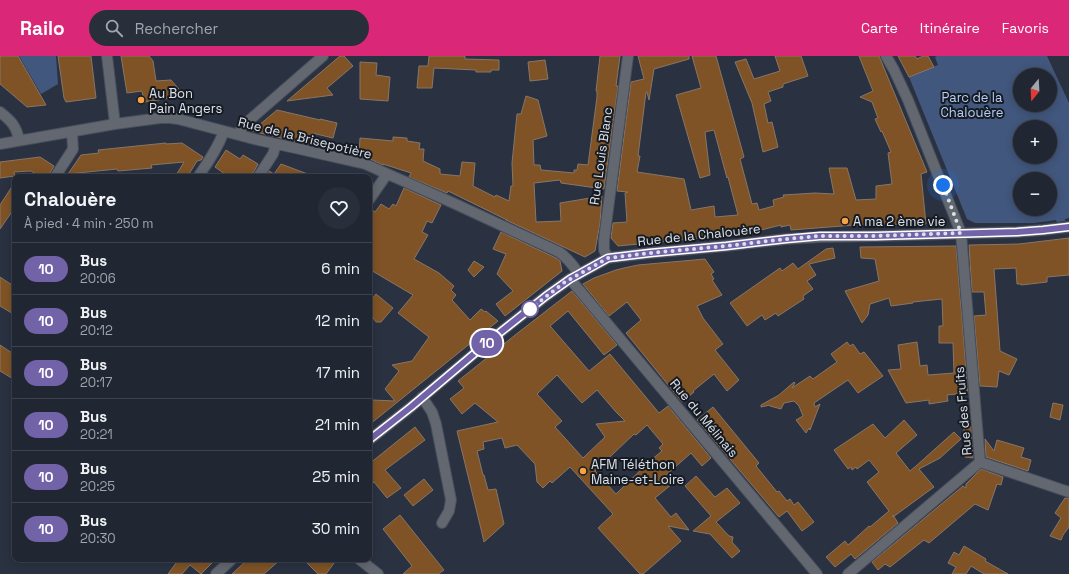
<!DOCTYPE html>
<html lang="fr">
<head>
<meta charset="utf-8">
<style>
	body { margin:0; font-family:"Space Grotesk",sans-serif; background:#282e3a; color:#f1f3f6; height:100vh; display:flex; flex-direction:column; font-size:15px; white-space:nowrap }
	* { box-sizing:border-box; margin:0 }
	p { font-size:13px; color:#a2a5ac }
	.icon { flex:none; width:22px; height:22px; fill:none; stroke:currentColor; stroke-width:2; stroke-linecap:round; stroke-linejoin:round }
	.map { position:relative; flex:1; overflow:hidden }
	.sheet { position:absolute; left:12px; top:118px; width:360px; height:388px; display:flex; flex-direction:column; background:#202632; border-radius:8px; box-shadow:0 2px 10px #0003,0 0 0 1px #3d434d }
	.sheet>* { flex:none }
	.badge { padding:0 8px; border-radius:13px; font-size:14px; line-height:26px }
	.needle { width:26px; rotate:198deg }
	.controls { position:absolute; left:1013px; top:12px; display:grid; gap:8px }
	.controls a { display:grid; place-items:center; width:44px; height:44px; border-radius:50%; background:#202632; box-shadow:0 2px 10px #0003,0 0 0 1px #3d434d; font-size:20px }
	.you { position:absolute; width:20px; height:20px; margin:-10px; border:3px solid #fff; border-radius:50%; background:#1a73e8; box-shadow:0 0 0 6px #1a73e833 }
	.map>.badge { position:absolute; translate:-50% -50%; box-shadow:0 0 0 2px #fff }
	.round { display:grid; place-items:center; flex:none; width:42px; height:42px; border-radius:21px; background:#282e3a }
	.summary { display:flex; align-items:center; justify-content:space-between; height:68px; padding:0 12px }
	h1 { font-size:19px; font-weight:600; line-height:30px }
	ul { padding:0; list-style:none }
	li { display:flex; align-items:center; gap:12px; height:52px; padding:0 12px; border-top:1px solid #3d434d }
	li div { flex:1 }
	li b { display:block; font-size:15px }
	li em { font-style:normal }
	li .badge { min-width:44px; font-weight:700; text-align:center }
	header { display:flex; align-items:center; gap:24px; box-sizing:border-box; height:56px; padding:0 20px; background:#db2777; color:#fff }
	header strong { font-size:19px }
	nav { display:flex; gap:22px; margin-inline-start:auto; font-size:14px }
	.search { width:280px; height:36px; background:#282e3a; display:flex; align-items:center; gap:10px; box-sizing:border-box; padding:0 14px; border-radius:22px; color:#a2a5ac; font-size:15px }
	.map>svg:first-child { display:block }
	.green { fill:#42577d; fill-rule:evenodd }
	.building { fill:#7f5325; stroke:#877667; fill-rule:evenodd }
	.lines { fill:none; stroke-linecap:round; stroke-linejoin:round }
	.minor-casing { stroke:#464e5d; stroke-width:12 }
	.tertiary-casing { stroke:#464e5d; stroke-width:12 }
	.minor { stroke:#63676f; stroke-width:10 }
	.tertiary { stroke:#63676f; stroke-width:10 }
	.line-casing { stroke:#fff; stroke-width:9 }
	.line { stroke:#7263a9; stroke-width:6 }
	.walk { stroke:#dbe1eb; stroke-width:4; stroke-dasharray:0 7.2 }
	.poi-dot { fill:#f6a247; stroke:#161a21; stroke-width:1.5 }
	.stop-dot { fill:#fff; stroke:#7263a9; stroke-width:2 }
	.labels { text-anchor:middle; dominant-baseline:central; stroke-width:4; stroke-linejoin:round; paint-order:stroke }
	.poi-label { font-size:13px; fill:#dbe1eb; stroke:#161a21; text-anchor:start }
	.park-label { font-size:13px; fill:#b5cefb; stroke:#161a21 }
	.street-label { font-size:13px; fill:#dbe1eb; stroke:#161a21 }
</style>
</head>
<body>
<header>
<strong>Railo</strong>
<div class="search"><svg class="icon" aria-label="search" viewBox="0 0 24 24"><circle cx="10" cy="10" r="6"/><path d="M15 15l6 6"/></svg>Rechercher</div>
<nav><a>Carte</a><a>Itinéraire</a><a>Favoris</a></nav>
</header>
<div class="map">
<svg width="1069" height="518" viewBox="0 0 1069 518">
	<rect width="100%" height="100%" fill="#2a3242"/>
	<path class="green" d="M19 0H56L58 28 41 38Z
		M937 0H1047L1069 47V162L1065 163V165L1057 166 1056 164 1034 167H975L967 163 909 21 938 9 935 1ZM1020 19H1050V49H1020ZM1020 71H1050V101H1020ZM1020 123H1050V153H1020Z"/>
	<path class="building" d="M0 0H18L46 49 27 51 0 28Z
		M58 0H91L96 42 66 46 64 42Z
		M121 0H149L153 5 156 25 171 24 185 40 144 46 142 35 127 37Z
		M340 0H344L353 10 327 32 333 39 287 45Z
		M429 0H465V3L499 4V14H491V16H476V14L434 12 432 32H417L419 10H428Z
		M600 0H620L616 30H618L604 133 561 127 560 124 534 127 536 166 561 165 560 147 602 140 600 167 595 195 585 201 506 164H507L450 136 448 135 447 137 409 121 411 117 383 108V109L368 102 359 100 360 82 393 85V81L407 82V85L420 87 419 93H424L423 105 440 113V118L460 120 462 106 475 107 473 130 495 141 496 139 509 145 511 130H513L512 107 517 58H521L526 40 538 44 547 80 533 84 534 109H540L541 114 574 117V114H577L578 108 588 109 597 41V35H596Z
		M638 0H689V3L654 13 649 44 647 36H646L638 100H640L637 116 684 123 691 154 714 150 715 161 738 159 728 121 727 122 714 74 705 76 710 119 700 122 676 39 701 32 692 0H716L744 101 740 103 752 148 757 147 759 154 774 150 773 144 784 141 783 139 815 137 834 138 829 112H847L856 144 876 143V130L892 128 888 97 891 96 882 75 881 76 875 63 878 62 872 46 860 41 873 35 859 0H879L927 116 921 118 926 168 855 169 791 174 790 169 781 171V169L753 176V177L618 190 611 182 613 167 627 166 625 137 628 136 617 135 631 26 644 23Z
		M775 0H801L808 20 783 28V31L768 36 771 45 764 48 768 67 772 66 778 91 763 96 752 47 735 6 746 3 754 23 780 15Z
		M898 0H915L917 3 923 0H928L934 11 909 21Z
		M545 4 548 23 530 25 528 6Z
		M360 6 377 7 376 19 390 21 388 45 360 43Z
		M277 54 320 64V63L337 67 333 82 312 77 314 90 252 75Z
		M166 87V88L182 87 203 101 201 104 197 105 187 121H175L184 106 151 109 152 112 118 115 117 113 68 118 81 99 99 97 98 94Z
		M226 94 240 103 243 99 258 108 253 117 252 121H229L215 111Z
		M40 101 54 110 50 117 49 121H41L31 115 14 116 15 120 0 122V106Z
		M281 108 313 120 312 121H266L269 115 274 118Z
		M15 126V159L11 157 0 173V149Z
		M404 132 441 149 432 167 427 165 422 176 428 179 414 203 439 217 454 230 451 234 456 239 452 244 470 264 481 253 485 256 486 255 498 265 369 369V350L371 348 372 344 395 345 385 333 399 315 392 309 412 305 429 281 398 257 413 239 369 213V152L375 156 381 148 389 153 393 148 396 150Z
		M501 176 556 202 560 205 562 215 505 260 496 248 513 235 497 218 506 198 493 193Z
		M1069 182V219L1047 221V226L1021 229V228H1017L1016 212 994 213 1000 295 1017 303 1009 319 999 315 997 331 980 330 974 260 986 259 984 236H972L969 189 1019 188Z
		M956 190 968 337 947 339 948 345 929 348V344L906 347 888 314 901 313 898 289 917 286 920 310 927 309 928 319 954 317 953 287H939V270H943L942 243 913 246V247L891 250 889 242 870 248 868 259 862 267 845 235 879 225 875 203 861 202 860 191Z
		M833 192 835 202 809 208 816 219 807 225 813 233 803 240 804 243 778 260 776 257 765 264 762 259 747 270 730 247 780 212 782 215 793 207 798 213 826 193Z
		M705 203 714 216 711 218 714 223 712 224 722 239 697 250 703 262 723 288 715 294 739 324 727 335 714 318 693 335 694 336 682 346 626 277 641 264 627 246 609 260 583 228 594 222 616 214 624 212 638 209Z
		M474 205 484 211 474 221 468 214Z
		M0 221 15 231V259L0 250Z
		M572 235 617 289 604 299 568 255 550 270 589 315 610 298 659 357 668 350 711 402 702 410 691 397 665 420 672 428 655 442 671 461 676 457 689 474 668 470 681 485 643 518H640L598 472 613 458 570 411 552 427 550 425 543 432 537 426 535 408 517 389 505 392 502 382 483 386 484 393 477 395 483 419H484L488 434 496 433 504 468 484 486 481 473 457 375 498 366 475 347 462 358 450 343 464 332 458 325 519 276ZM557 319 582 347 597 334 616 356 625 365 596 368 605 381 583 402 555 371 562 365 537 338ZM647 369 663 388 659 392 662 395 651 404 616 438 595 415 634 378 636 379Z
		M376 238 393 252 381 266H376L369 256V247Z
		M847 286 850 290 853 288 860 298 864 296 883 320 858 337 848 324 814 347 815 351 820 348 810 374 809 372 806 377 796 364 803 360 799 350 794 345 784 347 781 353 770 350V349L761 351V349L779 339 794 326 795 327 792 332 810 320 813 323 837 306 831 298Z
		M0 289 15 299V324L0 315Z
		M1053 347 1063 349 1060 364 1050 361Z
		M713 351 759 407 756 410 777 436 779 435 787 445 790 443 794 449 798 446 814 466 802 475 787 455 779 461 697 364Z
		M904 364 917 379 896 397 910 415 916 410 954 376 961 383 940 402 919 413 934 431 893 461V459L898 467 855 503 851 498 835 511 826 501 845 485 848 489 869 470 870 471 889 455 867 426 879 416 869 404 857 413 856 411 852 414 851 411 848 413 834 394 873 368 885 382Z
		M971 370 973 402 965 401 964 371Z
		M415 371 425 384 385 414 401 432 387 442 374 426 369 430V408Z
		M985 383 994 395 997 384 1024 392 1021 401 1031 404 1028 415 986 401Z
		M981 413 1003 421 1001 429 997 428 988 454 975 448 929 487 924 484 890 511 885 508 878 514 872 506 963 430 966 432V428Z
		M696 420 715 441 727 432 740 447 716 466 729 480 733 481 732 486 740 495 732 502 710 478 693 475 711 460 685 430Z
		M424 423 433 434 413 450 404 439Z
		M1065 442H1069V471L1063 479 1061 484 1050 480 1061 462 1055 457Z
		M400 459 444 514 438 518H403L412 510 383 473Z
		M964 490 986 503 985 505 1008 518H984L971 510 966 518H952L956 511 948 507 954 496 959 499Z
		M179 503H216L201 518 190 509 182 518H168Z
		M248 503H281L264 518H232Z
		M303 503H337L326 518H318Z"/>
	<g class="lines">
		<g class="minor-casing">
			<path id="minor" d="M107 0 115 68
				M886 0 894 14 908 44 961 177 980 406
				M0 56C11 65 16 69 19 84
				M238 78 245 68 323 0
				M0 88 115 68 160 62H170L178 63 258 84 295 92 365 108 451 146 559 196C568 202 573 209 579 218
				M55 121 73 93 72 76
				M198 121C208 106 218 92 224 75
				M258 121 273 98 276 88
				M369 144 387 118
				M608 202 604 194V184L628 0
				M570 223 817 518
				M422 341 432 356 436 368 451 444 449 455 442 467
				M980 406 1069 436
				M359 503 378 518
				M848 518 980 406"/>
		</g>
		<g class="tertiary-casing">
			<path id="tertiary" d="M369 384 411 351 488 286 546 240 570 223 608 202 650 197 726 190 786 183 820 181 876 180 1017 176 1043 174 1069 171
				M216 518 232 503"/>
		</g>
		<use href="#minor" class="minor"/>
		<use href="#tertiary" class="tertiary"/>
	</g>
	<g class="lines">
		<g class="line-casing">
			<path id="line" d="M369 384 411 351 488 286 546 240 570 223 608 202 650 197 726 190 786 183 820 180H876L1017 176 1043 174 1069 171"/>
		</g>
		<use href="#line" class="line"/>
		<path class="walk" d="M530 253 565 226 608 202 650 197 726 190 786 183 820 180H876L961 177 943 129"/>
	</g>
	<g class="poi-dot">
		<circle cx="141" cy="44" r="4"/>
		<circle cx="845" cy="165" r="4"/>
		<circle cx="583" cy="415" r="4"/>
	</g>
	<circle class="stop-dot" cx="530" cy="253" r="8"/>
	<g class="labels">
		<g class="poi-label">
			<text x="149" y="37">Au Bon<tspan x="149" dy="15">Pain Angers</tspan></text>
			<text x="853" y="165">A ma 2 ème vie</text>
			<text x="591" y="408">AFM Téléthon<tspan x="591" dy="15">Maine-et-Loire</tspan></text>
		</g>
		<g class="park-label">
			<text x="972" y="41">Parc de la<tspan x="972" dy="15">Chalouère</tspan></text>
		</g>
		<g class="street-label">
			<text transform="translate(305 82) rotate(14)">Rue de la Brisepotière</text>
			<text transform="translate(601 100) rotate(-82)">Rue Louis Blanc</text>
			<text transform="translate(699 179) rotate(-6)">Rue de la Chalouère</text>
			<text transform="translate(963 355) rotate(-95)">Rue des Fruits</text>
			<text transform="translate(704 362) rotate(50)">Rue du Mélinais</text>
		</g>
	</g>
</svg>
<div class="controls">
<a><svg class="needle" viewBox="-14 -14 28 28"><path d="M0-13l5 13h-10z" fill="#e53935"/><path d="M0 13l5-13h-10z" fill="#a2a5ac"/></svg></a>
<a>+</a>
<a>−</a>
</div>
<div class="you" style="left:943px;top:129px"></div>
<b class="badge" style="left:487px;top:287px;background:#7263a9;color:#fff">10</b>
<section class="sheet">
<div class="summary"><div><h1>Chalouère</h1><p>À pied · 4 min · 250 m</p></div><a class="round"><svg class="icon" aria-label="heart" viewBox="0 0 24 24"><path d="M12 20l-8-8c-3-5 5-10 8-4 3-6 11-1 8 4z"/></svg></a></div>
<ul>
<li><span class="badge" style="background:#7263a9;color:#fff">10</span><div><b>Bus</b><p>20:06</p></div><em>6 min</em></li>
<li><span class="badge" style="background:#7263a9;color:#fff">10</span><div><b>Bus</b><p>20:12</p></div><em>12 min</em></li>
<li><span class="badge" style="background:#7263a9;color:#fff">10</span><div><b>Bus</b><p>20:17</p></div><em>17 min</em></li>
<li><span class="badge" style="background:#7263a9;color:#fff">10</span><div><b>Bus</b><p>20:21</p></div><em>21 min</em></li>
<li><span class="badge" style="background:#7263a9;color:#fff">10</span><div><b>Bus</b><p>20:25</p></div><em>25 min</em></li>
<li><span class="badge" style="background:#7263a9;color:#fff">10</span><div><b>Bus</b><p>20:30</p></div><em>30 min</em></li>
</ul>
</section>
</div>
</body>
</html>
